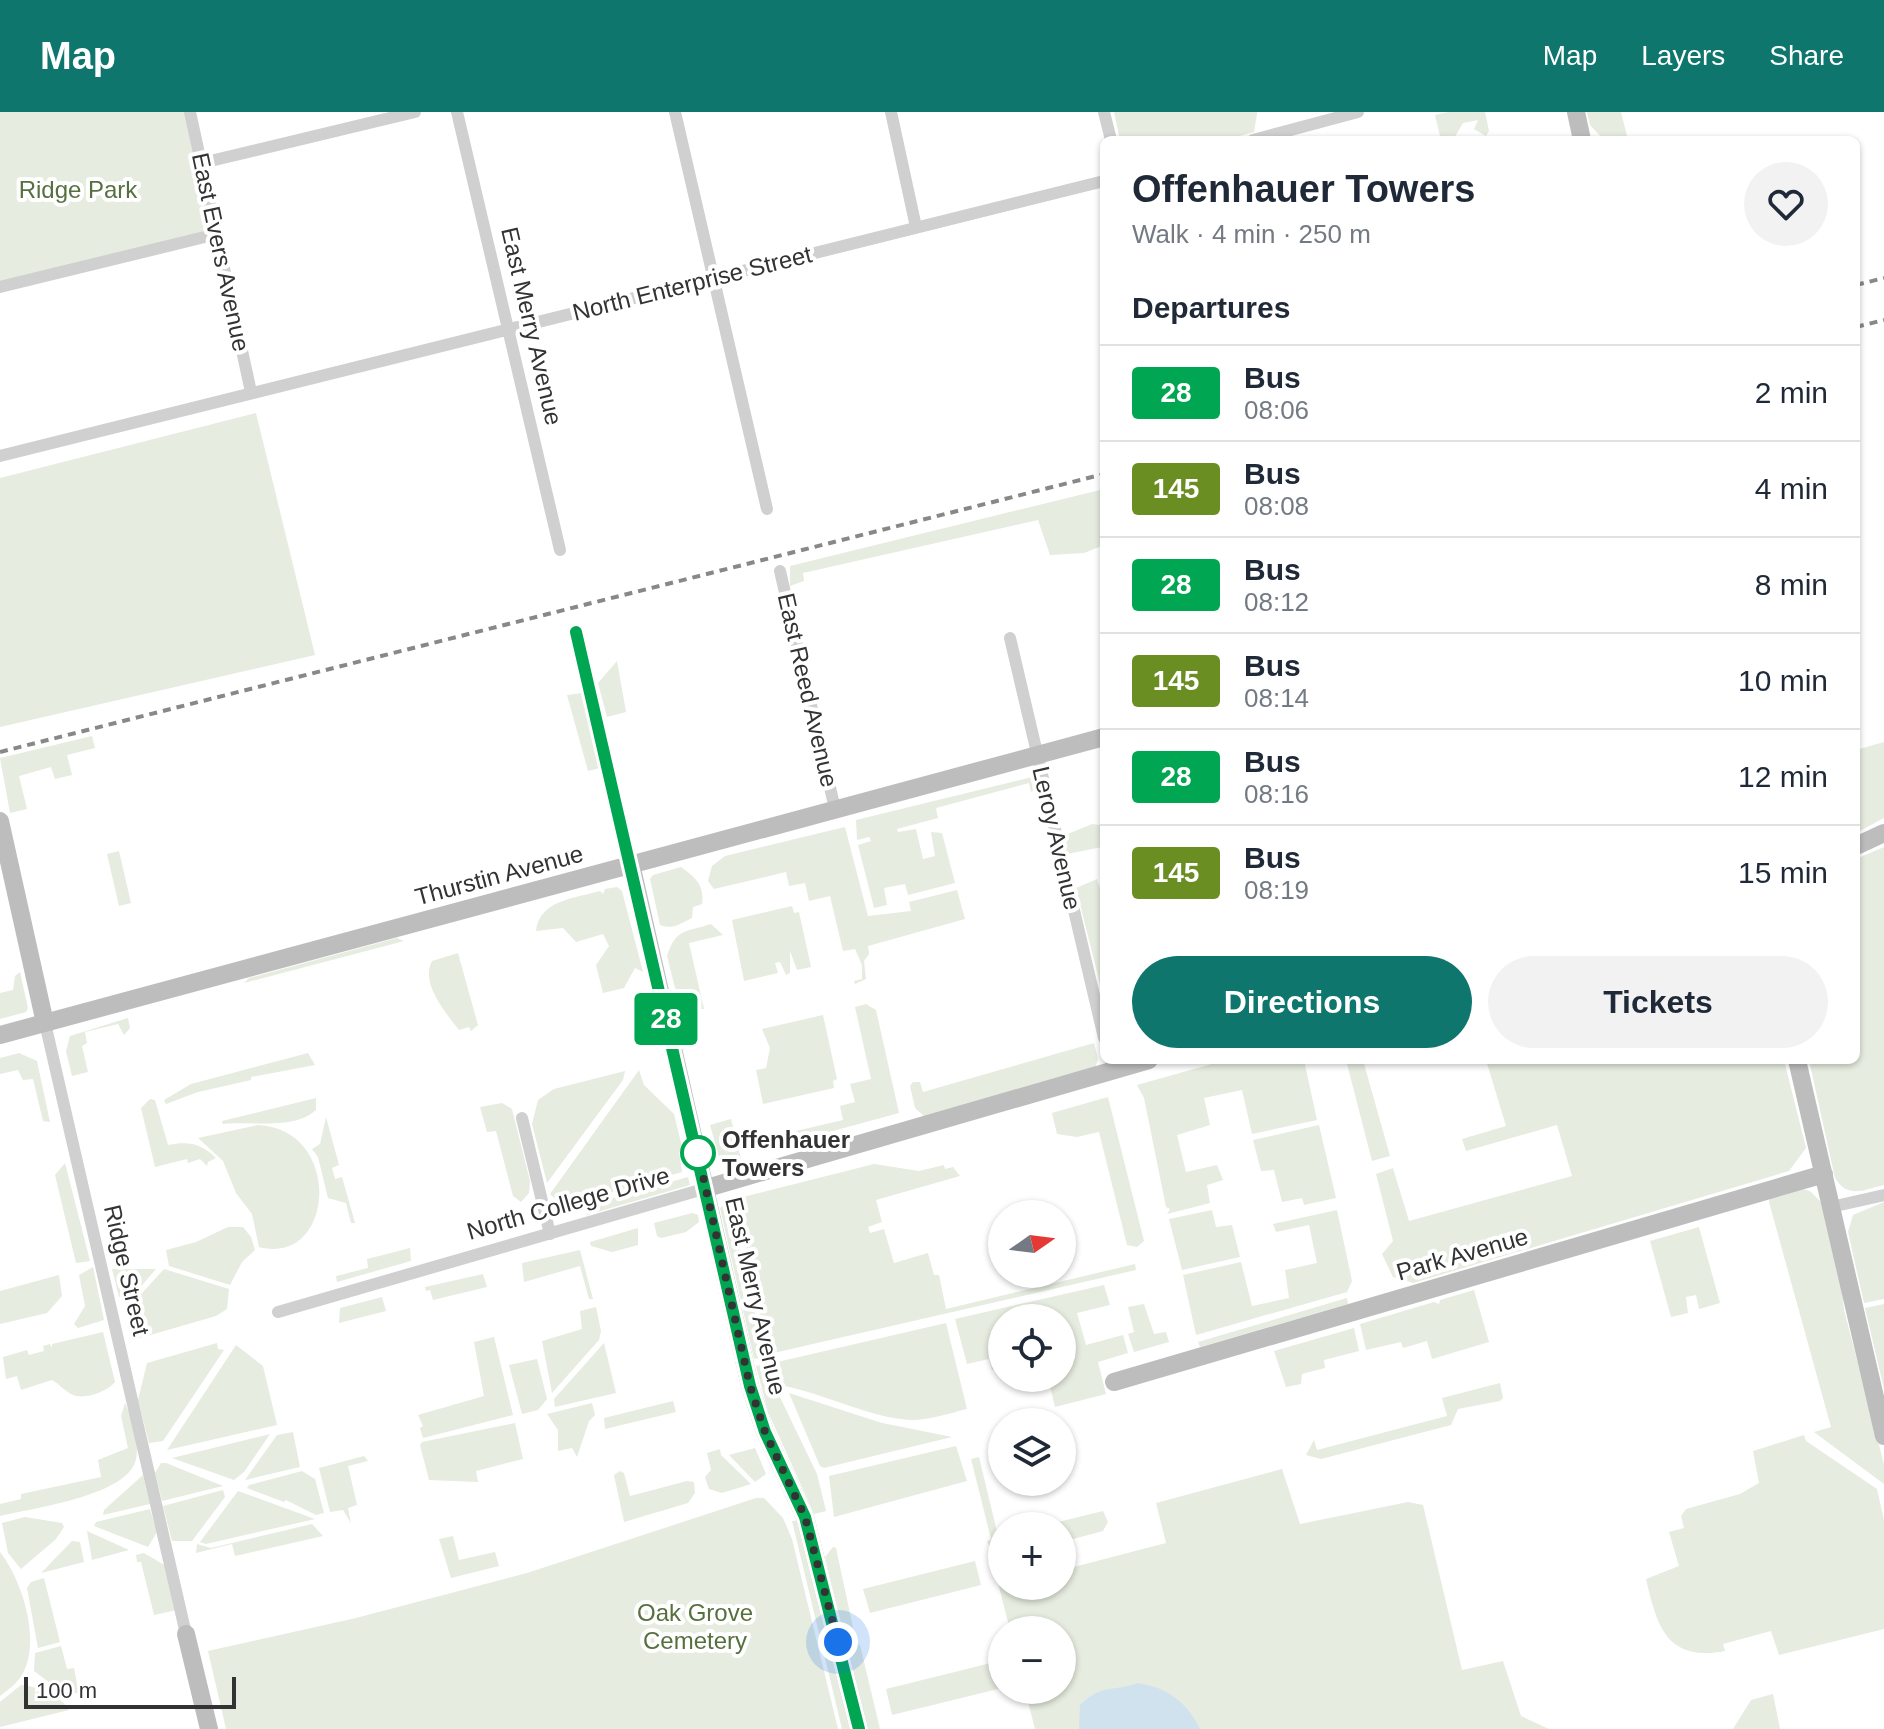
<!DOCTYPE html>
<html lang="en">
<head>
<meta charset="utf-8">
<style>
	body { margin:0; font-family:Arial,sans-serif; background:#f2f2f3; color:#1f2937; height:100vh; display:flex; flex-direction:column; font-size:30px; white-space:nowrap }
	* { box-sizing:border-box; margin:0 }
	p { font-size:26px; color:#747a83 }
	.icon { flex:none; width:44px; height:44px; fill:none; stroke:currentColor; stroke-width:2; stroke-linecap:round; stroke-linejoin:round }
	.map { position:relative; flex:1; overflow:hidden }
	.panel { position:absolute; left:1100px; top:24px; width:760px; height:928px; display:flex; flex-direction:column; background:#fff; border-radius:12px; box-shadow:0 2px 6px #0004 }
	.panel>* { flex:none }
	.badge { padding:0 16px; border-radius:6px; font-size:28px; line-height:52px }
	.needle { width:52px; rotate:76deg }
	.buttons { position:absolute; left:988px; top:1088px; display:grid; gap:16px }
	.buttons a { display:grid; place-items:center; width:88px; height:88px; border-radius:50%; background:#fff; box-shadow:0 2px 6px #0004; font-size:40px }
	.scale { position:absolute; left:24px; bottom:20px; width:212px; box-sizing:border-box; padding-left:8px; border:4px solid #333; border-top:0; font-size:22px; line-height:28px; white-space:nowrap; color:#333; -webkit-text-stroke:6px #fff; paint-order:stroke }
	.you { position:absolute; width:40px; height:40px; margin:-20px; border:6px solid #fff; border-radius:50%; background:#1a73e8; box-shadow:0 0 0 12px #1a73e833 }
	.map>.badge { position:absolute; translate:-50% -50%; box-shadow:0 0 0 4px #fff }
	h2 { padding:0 32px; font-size:30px; line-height:72px }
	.round { display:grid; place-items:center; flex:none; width:84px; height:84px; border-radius:42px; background:#f2f2f3 }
	.overview { display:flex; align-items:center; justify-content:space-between; height:136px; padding:0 32px }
	h1 { font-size:38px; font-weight:700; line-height:60px }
	.primary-button { display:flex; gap:16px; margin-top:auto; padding:16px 32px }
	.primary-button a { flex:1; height:92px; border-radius:48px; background:#0f766e; color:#fff; font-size:32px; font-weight:700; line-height:92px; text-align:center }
	.primary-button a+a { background:#f2f2f3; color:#1f2937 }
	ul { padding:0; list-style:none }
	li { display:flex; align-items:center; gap:24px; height:96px; padding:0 32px; border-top:2px solid #e0e1e3 }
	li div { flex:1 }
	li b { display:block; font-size:30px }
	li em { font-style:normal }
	li .badge { min-width:88px; font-weight:700; text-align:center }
	header { display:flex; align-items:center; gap:48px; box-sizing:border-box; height:112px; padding:0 40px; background:#0f766e; color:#fff }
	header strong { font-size:38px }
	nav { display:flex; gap:44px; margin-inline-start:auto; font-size:28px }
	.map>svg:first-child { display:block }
	.green { fill:#e6ecdf }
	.water { fill:#cfe2ee }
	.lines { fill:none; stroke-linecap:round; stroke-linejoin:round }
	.street { stroke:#d0d0d0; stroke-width:12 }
	.secondary { stroke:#bdbdbd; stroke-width:18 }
	.rail { stroke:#888; stroke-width:4; stroke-dasharray:8 6; stroke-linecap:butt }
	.line-casing { stroke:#fff; stroke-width:18 }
	.line { stroke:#00a651; stroke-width:12 }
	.walk { stroke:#333; stroke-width:8; stroke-dasharray:0 14.4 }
	.stop-dot { fill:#fff; stroke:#00a651; stroke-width:4 }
	.labels { text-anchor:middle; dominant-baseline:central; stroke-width:8; stroke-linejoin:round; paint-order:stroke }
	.park-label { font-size:24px; fill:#56703f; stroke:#fff }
	.street-label { font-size:24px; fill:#333; stroke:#fff }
	.stop-label { font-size:24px; font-weight:bold; fill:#333; stroke:#fff; text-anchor:start }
</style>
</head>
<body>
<header>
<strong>Map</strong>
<nav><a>Map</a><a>Layers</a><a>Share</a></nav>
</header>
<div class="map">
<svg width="1884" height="1617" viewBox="0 0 1884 1617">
	<rect width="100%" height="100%" fill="#fff"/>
	<path class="green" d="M0 0H190L217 122 0 175Z
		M1114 0H1257V2L1254 20 1225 28H1120Z
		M1448 0H1485L1489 19 1486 24 1474 17 1478 8 1463 11 1453 28H1441L1435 3Z
		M1587 0H1621L1628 28H1604L1590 13Z
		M256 301 315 543 0 615V366Z
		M1104 377V433L1084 441 1050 443 1038 408 803 461 804 469 790 474V454Z
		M617 549 626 600 607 605 598 571Z
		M582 581 600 656 588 659 567 583Z
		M92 624 95 636 67 643 72 663 55 667 51 655 19 664 27 697 10 701 0 646Z
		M1884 630V706L1856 721V638Z
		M1032 665 1036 677 1031 680 1029 671 936 696 938 706 897 717 898 720 916 717 923 747 935 744 931 720 942 721 955 771 908 783 905 772 884 776 887 793 874 796 858 733 871 729 869 725 857 728 856 708Z
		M1092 712 1101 713 1104 717 1102 735 1067 742 1063 724Z
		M845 715 868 804 911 799 909 790 957 778 965 807 868 834 869 842 864 849 866 867 855 872 854 869 862 867V853L855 837 843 839 830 784 809 789 805 771 789 774 786 760 714 777 708 769 712 754 725 744Z
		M1884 735V1073C1863 1078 1848 1087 1835 1066L1809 948H1856V747Z
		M119 739 131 791 119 794 107 742Z
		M681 755C695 765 705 773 702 792L693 795 692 806C679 812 674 818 660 813L650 767 653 763Z
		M1097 767 1104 789V888L1076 776Z
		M617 775 622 779 643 860 635 856 624 876 603 881 596 853 609 834 603 822 576 830 563 816 536 819C539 788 576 786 600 779L603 782 605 777Z
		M792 794 794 801 799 800 811 855 797 858 790 839V861L786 863 780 850 775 851 778 861 744 869 732 808Z
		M711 812 723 823 689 831 704 897H696L675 876 667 844C676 815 688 820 711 812Z
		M397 826 404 829 244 871 249 866Z
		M458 841 478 913 471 919 469 915 459 918C446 901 420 872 432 849Z
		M20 860 28 896 26 900 0 907V881L13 878 15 864Z
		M866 892 876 898 899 1001 767 1037 765 1030 770 1025 843 1008 840 994 855 990 850 972 871 967 855 895Z
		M823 903 837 967 833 969 834 976 763 992 756 958 766 956 770 936 762 917Z
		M128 906 130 916 124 923 118 912 85 920 87 931 82 934 88 960 72 964 66 939 70 924Z
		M1094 931 1098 947 1095 956 926 1006 915 996 910 974 913 970H920L923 980Z
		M19 941 37 949 50 1010 43 1009 33 967 23 968 18 958 0 962V946Z
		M308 941 315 953 251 965V968L198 980 166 992 164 988 191 972Z
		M1226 948H1304L1317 1008 1252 1022 1242 978 1204 986 1210 1013 1177 1023 1186 1060 1217 1053 1223 1068 1207 1073 1210 1091 1167 1102 1170 1097 1166 1095 1144 986 1137 973Z
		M1346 948H1363L1390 1044 1372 1049Z
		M1486 948H1784L1806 1036 1789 1059 1413 1171 1393 1165 1382 1142 1393 1129 1376 1062 1393 1056 1409 1109 1572 1064 1557 1013 1466 1039 1462 1027 1506 1014Z
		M639 958 644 973 674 1002 683 1039 679 1040 682 1060 572 1092H561L550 1082Z
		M625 959 623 968 547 1071 532 1012 538 988 554 977Z
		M1108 985 1144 1129 1137 1135 1127 1133 1099 1020 1077 1025 1057 1022 1052 1001Z
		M316 986V998C294 1018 252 1009 223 1012L222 1009Z
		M150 987 155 988 168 1033C188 1029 201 1031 216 1046L208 1050 207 1054 200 1047 188 1051 187 1047 155 1055 141 996Z
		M502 991 512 997 530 1069 529 1081 521 1090 513 1084 496 1019 487 1020 480 995Z
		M326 1005 339 1053 332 1056 335 1067 342 1065 355 1111H351L346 1091 328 1086 318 1045 312 1037 320 1032Z
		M731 1007 741 1047 721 1052 710 1013Z
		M258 1013C344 1017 335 1155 259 1135L252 1102 236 1081 223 1049 198 1026Z
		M1319 1013 1336 1086 1304 1093 1302 1086 1282 1090 1274 1058 1261 1059 1253 1028Z
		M65 1051 90 1149 76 1151 55 1063Z
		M874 1052 919 1059 944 1053 945 1057 953 1055 960 1064 876 1088 882 1110 868 1115 870 1121 884 1117 894 1151 928 1141 934 1163H939L946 1197 1135 1152 1136 1158 769 1242 735 1087Z
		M688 1065 690 1073 587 1103 588 1093Z
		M1797 1076 1810 1079 1822 1091 1839 1154 1844 1198 1884 1352V1372L1814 1320 1831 1315 1769 1090 1770 1084Z
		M1884 1090V1187L1864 1191 1848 1120 1853 1103Z
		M728 1091 765 1242 764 1245 754 1247 720 1096Z
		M1212 1098 1216 1115 1232 1113 1240 1145 1182 1158 1169 1107Z
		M1337 1098 1352 1169 1347 1180 1196 1223 1183 1163 1241 1150 1252 1194 1289 1186 1285 1158 1317 1151 1309 1113 1276 1120 1273 1112Z
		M692 1101 698 1103 699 1110 686 1120 661 1126 657 1124 654 1111Z
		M228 1115H243L251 1125 255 1138 242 1150 230 1173 169 1154 166 1138 196 1130Z
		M1699 1115 1720 1191 1699 1197 1696 1183 1686 1185 1688 1201 1671 1205 1650 1129Z
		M638 1116V1133L612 1140 591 1134 590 1130Z
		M410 1136 411 1149 337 1170 336 1164 368 1156 367 1147Z
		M580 1138 593 1187H589L580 1154 524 1170 522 1151Z
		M93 1155 104 1208 78 1216 74 1212 85 1194 79 1163Z
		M112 1157H156L137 1179 119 1185Z
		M164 1157 229 1177 227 1197 216 1204 133 1228 125 1195 127 1189 143 1180Z
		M483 1162 487 1175 433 1188 430 1178 426 1179 425 1175Z
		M59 1163 62 1184 47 1201 0 1212V1179Z
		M1104 1173 1110 1193 1077 1201 1086 1233 1123 1223 1128 1241 1098 1250 1106 1282 1055 1295 1048 1266H1062V1206H1002V1256L992 1258 989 1247 967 1252 955 1207Z
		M1474 1178 1489 1230 1432 1247 1427 1229 1403 1236 1401 1230 1366 1238 1360 1212 1434 1190 1439 1192 1440 1188Z
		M382 1185 386 1199 339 1211 340 1196Z
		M1347 1186 1348 1192 1200 1235 1198 1230Z
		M1144 1192 1154 1222 1166 1220 1169 1230 1134 1240 1128 1222 1134 1220 1128 1195Z
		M1884 1192V1277L1865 1196Z
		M596 1195 601 1219 599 1228 552 1281 542 1229 582 1217 580 1199Z
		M946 1211 967 1297C950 1301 930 1308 912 1308 874 1307 824 1282 785 1274L773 1251Z
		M1354 1216 1359 1239 1324 1248 1325 1256 1302 1262 1301 1272 1286 1275 1274 1239Z
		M103 1220 115 1270C108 1279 85 1288 73 1283 66 1280 59 1272 52 1268L21 1278 17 1264 6 1267 3 1245 27 1238 29 1243 44 1239 43 1234 50 1232 52 1236V1232Z
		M494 1225 513 1303 423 1326 420 1316 423 1314 418 1303 484 1284 474 1230Z
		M217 1231 218 1237 224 1238 163 1329 149 1331 138 1288 147 1251Z
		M604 1231 616 1281 555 1295 554 1287Z
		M236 1233 263 1254 277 1313 167 1338Z
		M537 1247 547 1287 538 1298 522 1302 509 1253Z
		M764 1252 817 1362 826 1399 814 1402 768 1300 756 1254Z
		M1500 1271 1503 1286 1500 1289 1458 1297 1451 1313 1321 1347 1306 1343 1314 1328 1317 1338 1447 1304 1442 1286Z
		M789 1281 882 1311 952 1325 824 1356 820 1354Z
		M673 1289 676 1300 605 1317 604 1306Z
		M125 1291C132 1306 142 1336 134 1353 118 1385 33 1396 0 1404V1392L21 1387V1382L101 1365 98 1348 128 1336 121 1304Z
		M592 1291 595 1303 589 1309 577 1345 572 1336 558 1339V1318L547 1302Z
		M515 1311 523 1347 476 1359 478 1370 429 1368 420 1333 422 1330Z
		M293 1320 300 1355 245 1368 277 1323Z
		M270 1322 244 1360 234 1368 172 1346Z
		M1804 1323 1806 1329 1877 1377 1884 1408V1517L1779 1543 1771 1519 1723 1532 1725 1539C1667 1550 1657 1515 1646 1467L1679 1454 1669 1420 1684 1416 1681 1404 1686 1397 1740 1382 1759 1371 1753 1339Z
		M956 1334 967 1369 834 1405 829 1364Z
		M755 1336 766 1362 755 1370 729 1343Z
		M720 1337 721 1343 751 1372 722 1381 709 1377 705 1365 711 1358 707 1341Z
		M364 1344 368 1349 348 1354 357 1393 348 1396 351 1411 343 1398 330 1400 319 1356Z
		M979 1345 998 1424H1002V1442L994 1441 987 1430 991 1427 971 1347Z
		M161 1351H166L223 1374 162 1389 155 1361Z
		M1282 1357 1300 1412 1408 1390 1423 1393 1462 1558 1503 1549 1521 1604 1549 1617H1035L1025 1578H1062V1518H1010L999 1475 1000 1463 1002 1474H1062V1458L1166 1431 1156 1391Z
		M302 1359 315 1367 324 1401 316 1403 286 1388 284 1390 247 1376 249 1373Z
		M620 1359 624 1361 630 1384 687 1369 694 1370 695 1381 688 1391 624 1410 614 1363Z
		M143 1363 150 1392 103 1403 104 1398Z
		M223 1378 225 1385 192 1429H172L163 1394Z
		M238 1379 315 1407 206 1432 200 1430Z
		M756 1386H764L783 1406 792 1427 838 1617H226L208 1539 356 1506 527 1461Z
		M150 1397 157 1420 148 1435 94 1414 96 1410Z
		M1103 1399 1108 1410 1103 1419 1062 1430V1414H1042Z
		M25 1405 62 1411 64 1415 56 1427 21 1457 8 1441 2 1411Z
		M800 1408 850 1617H842L792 1409Z
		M312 1412 323 1424 235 1444 232 1432 196 1441 197 1432 211 1436Z
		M87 1419 129 1438 92 1448Z
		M453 1424 459 1448 495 1440 499 1454 451 1466 439 1427Z
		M72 1429 80 1430 84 1450 41 1461Z
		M833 1435 836 1436 854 1520 842 1514 825 1445Z
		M0 1440C22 1468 41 1527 23 1561 18 1571 9 1577 0 1584Z
		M144 1441 166 1454 177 1498 154 1503 141 1450H137L136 1443Z
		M975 1449 981 1473 870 1501 863 1477Z
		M44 1466 60 1530 38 1536 27 1476 31 1470Z
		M858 1532 860 1533 880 1617H866L848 1545Z
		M61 1534 67 1557 74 1556 79 1582 55 1575 34 1559 35 1541Z
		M999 1549 1002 1576 892 1603 886 1577Z
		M21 1573C37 1574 62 1585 69 1598L0 1615V1590Z
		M1773 1582 1780 1617H1733L1751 1588Z"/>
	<path class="water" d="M1137 1571C1167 1575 1187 1590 1200 1617H1079L1080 1593C1103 1571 1110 1581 1137 1571Z"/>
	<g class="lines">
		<path class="street" d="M190 0 251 280
			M457 0 560 438
			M675 0 767 397
			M891 0 916 115
			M1104 0 1111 28
			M1253 28 1358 0
			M202 51 415 0
			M0 175 217 122
			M0 344 1104 69
			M780 459 835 697
			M576 520 631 752
			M1010 526 1104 926
			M45 911 186 1522
			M522 1006 550 1122
			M1831 1095 1884 1083
			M278 1200 707 1076"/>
		<path class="secondary" d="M1576 0 1582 28
			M0 709 45 911
			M1856 734 1884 721
			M631 752 750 1274 765 1320 805 1405 859 1617
			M0 923 1104 625
			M1797 948 1884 1324
			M707 1076 1149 948
			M1114 1270 1824 1062
			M186 1522 209 1617"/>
		<path class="rail" d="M1856 173 1884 166
			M1856 215 1884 208
			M0 640 1104 362"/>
	</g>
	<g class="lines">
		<g class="line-casing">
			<path id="line" d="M576 520 750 1274 765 1320 805 1405 859 1617"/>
		</g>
		<use href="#line" class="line"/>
		<path class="walk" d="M698 1041 696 1033 750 1274 765 1320 805 1405 838 1530"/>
	</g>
	<circle class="stop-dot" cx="698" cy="1041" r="16"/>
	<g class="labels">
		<g class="park-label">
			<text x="78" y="77">Ridge Park</text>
			<text x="695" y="1500">Oak Grove<tspan x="695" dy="28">Cemetery</tspan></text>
		</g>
		<g class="street-label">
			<text transform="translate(221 140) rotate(78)">East Evers Avenue</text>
			<text transform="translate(692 171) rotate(-14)">North Enterprise Street</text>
			<text transform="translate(532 214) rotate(77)">East Merry Avenue</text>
			<text transform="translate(808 578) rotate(77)">East Reed Avenue</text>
			<text transform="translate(1057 726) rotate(77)">Leroy Avenue</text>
			<text transform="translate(499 763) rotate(-15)">Thurstin Avenue</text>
			<text transform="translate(568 1091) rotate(-16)">North College Drive</text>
			<text transform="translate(1462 1142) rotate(-16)">Park Avenue</text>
			<text transform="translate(127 1158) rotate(77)">Ridge Street</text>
			<text transform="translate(756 1184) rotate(77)">East Merry Avenue</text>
		</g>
		<g class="stop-label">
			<text x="722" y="1027">Offenhauer<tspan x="722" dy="28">Towers</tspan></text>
		</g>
	</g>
</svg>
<div class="buttons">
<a><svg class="needle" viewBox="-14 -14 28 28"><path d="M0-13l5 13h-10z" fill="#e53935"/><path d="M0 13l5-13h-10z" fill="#747a83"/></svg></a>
<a><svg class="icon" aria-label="locate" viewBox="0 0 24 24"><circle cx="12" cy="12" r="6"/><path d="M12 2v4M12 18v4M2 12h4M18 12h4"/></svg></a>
<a><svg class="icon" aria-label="layers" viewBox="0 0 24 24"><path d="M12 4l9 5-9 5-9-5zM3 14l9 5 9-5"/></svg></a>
<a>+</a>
<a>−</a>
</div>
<div class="scale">100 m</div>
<div class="you" style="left:838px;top:1530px"></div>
<b class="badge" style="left:666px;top:907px;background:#00a651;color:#fff">28</b>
<section class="panel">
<div class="overview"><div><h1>Offenhauer Towers</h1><p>Walk · 4 min · 250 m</p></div><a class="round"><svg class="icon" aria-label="heart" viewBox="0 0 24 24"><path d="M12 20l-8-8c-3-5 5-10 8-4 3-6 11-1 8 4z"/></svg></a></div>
<h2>Departures</h2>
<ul>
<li><span class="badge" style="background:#00a651;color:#fff">28</span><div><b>Bus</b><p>08:06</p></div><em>2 min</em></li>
<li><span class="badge" style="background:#6b8e23;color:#fff">145</span><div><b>Bus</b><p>08:08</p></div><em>4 min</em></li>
<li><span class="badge" style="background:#00a651;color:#fff">28</span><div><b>Bus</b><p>08:12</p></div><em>8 min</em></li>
<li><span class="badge" style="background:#6b8e23;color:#fff">145</span><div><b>Bus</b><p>08:14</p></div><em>10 min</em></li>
<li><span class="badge" style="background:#00a651;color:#fff">28</span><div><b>Bus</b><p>08:16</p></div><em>12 min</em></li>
<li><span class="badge" style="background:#6b8e23;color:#fff">145</span><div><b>Bus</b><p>08:19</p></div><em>15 min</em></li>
</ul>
<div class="primary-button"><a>Directions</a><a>Tickets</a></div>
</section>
</div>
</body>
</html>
